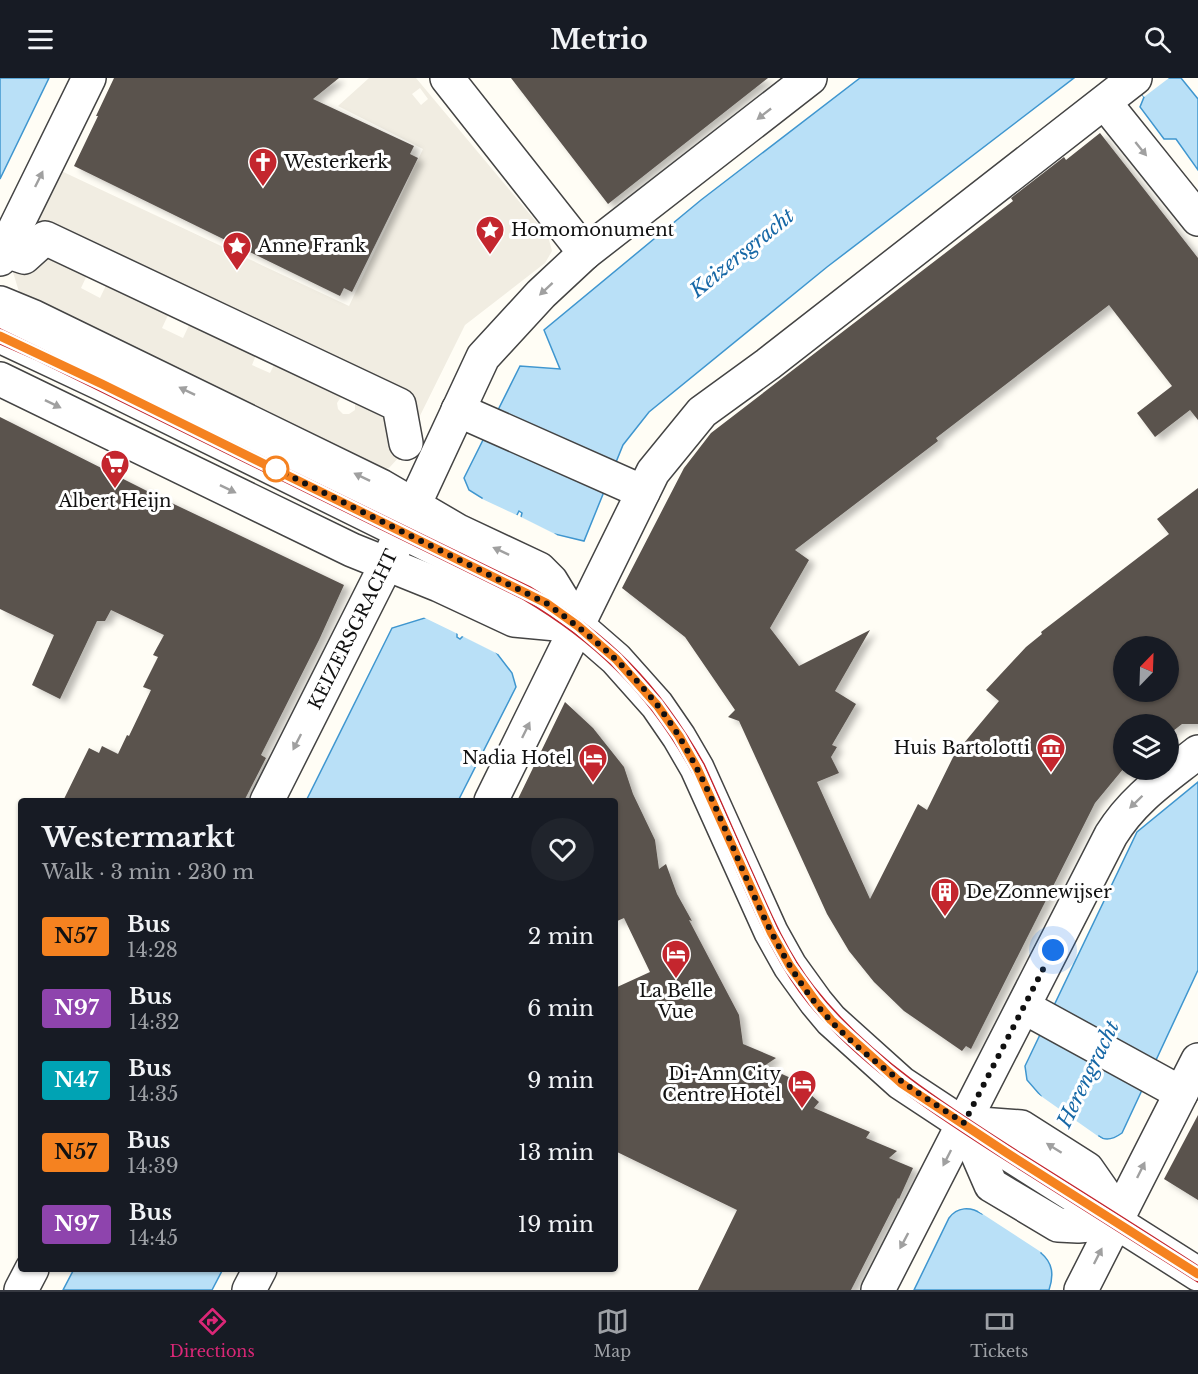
<!DOCTYPE html>
<html lang="en">
<head>
<meta charset="utf-8">
<style>
	body { margin:0; font-family:"Libre Baskerville",serif; background:#20242c; color:#f1f3f6; height:100vh; display:flex; flex-direction:column; font-size:22px; white-space:nowrap }
	* { box-sizing:border-box; margin:0 }
	p { font-size:20px; color:#9ea1a6 }
	.icon { flex:none; width:33px; height:33px; fill:none; stroke:currentColor; stroke-width:2; stroke-linecap:round; stroke-linejoin:round }
	.map { position:relative; flex:1; overflow:hidden }
	.panel { position:absolute; left:18px; top:720px; width:600px; height:474px; display:flex; flex-direction:column; background:#171b24; border-radius:6px; box-shadow:0 2px 4px #0004 }
	.panel>* { flex:none }
	.badge { padding:0 12px; border-radius:4px; font-size:21px; line-height:39px }
	.needle { width:39px; rotate:23deg }
	.tools { position:absolute; left:1113px; top:558px; display:grid; gap:12px }
	.tools a { display:grid; place-items:center; width:66px; height:66px; border-radius:50%; background:#171b24; box-shadow:0 2px 4px #0004; font-size:30px }
	.you { position:absolute; width:30px; height:30px; margin:-15px; border:4px solid #fff; border-radius:50%; background:#1a73e8; box-shadow:0 0 0 9px #1a73e833 }
	.map>.badge { position:absolute; translate:-50% -50%; box-shadow:0 0 0 3px #fff }
	.round { display:grid; place-items:center; flex:none; width:63px; height:63px; border-radius:32px; background:#20242c }
	.overview { display:flex; align-items:center; justify-content:space-between; height:102px; padding:0 24px }
	h1 { font-size:28px; font-weight:800; line-height:45px }
	ul { padding:0; list-style:none }
	li { display:flex; align-items:center; gap:18px; height:72px; padding:0 24px }
	li div { flex:1 }
	li b { display:block; font-size:22px }
	li em { font-style:normal }
	li .badge { min-width:66px; font-weight:700; text-align:center }
	header { display:flex; justify-content:space-between; align-items:center; height:78px; padding:0 24px; background:#171b24; font-size:27px; font-weight:800 }
	.tabs { display:flex; justify-content:space-around; align-items:center; height:84px; border-top:2px solid #363941; background:#171b24; font-size:16px; color:#9ea1a6 }
	.tabs a { display:grid; justify-items:center; gap:3px }
	.tabs .selected { color:#db2777 }
	.map>svg:first-child { display:block }
	.plaza { fill:#f1ede2; fill-rule:evenodd }
	.water { fill:#b9e0f7; stroke:#3f96cf; stroke-width:1.5; fill-rule:evenodd }
	.pier { fill:#fffdf5 }
	.building { fill:#5a524d; fill-rule:evenodd; filter:url(#shadow) }
	.lines { fill:none; stroke-linecap:round; stroke-linejoin:round }
	.minor-casing { stroke:#444; stroke-width:36 }
	.minor { stroke:#fff; stroke-width:33 }
	.tram { stroke:#c4262e; stroke-width:1.5 }
	.oneway { fill:#a0a0a0 }
	.line-casing { stroke:#fff; stroke-width:14 }
	.line { stroke:#f58220; stroke-width:9 }
	.walk { stroke:#111; stroke-width:6; stroke-dasharray:0 10.8 }
	.stop-dot { fill:#fff; stroke:#f58220; stroke-width:3 }
	.labels { text-anchor:middle; dominant-baseline:central; stroke-width:6; stroke-linejoin:round; paint-order:stroke }
	.poi-label { font-size:18px; fill:#111; stroke:#fff; text-anchor:start }
	.street-label { font-size:18px; fill:#111; stroke:#fff }
	.water-label { font-size:20px; font-style:italic; fill:#1768a6; stroke:#fff }
</style>
</head>
<body>
<header><svg class="icon" aria-label="menu" viewBox="0 0 24 24"><path d="M4 6h16M4 12h16M4 18h16"/></svg>Metrio<svg class="icon" aria-label="search" viewBox="0 0 24 24"><circle cx="10" cy="10" r="6"/><path d="M15 15l6 6"/></svg></header>
<div class="map">
<svg width="1198" height="1212" viewBox="0 0 1198 1212">
	<defs>
		<filter id="shadow"><feDropShadow dx="6" dy="4" stdDeviation="3" flood-color="#0004"/></filter>
	</defs>
	<rect width="100%" height="100%" fill="#fffdf5"/>
	<path class="plaza" d="M369 0H416L548 158 552 173 545 185 465 247 400 378 389 390 379 392 20 217 12 191 57 91 349 228 423 71 338 28ZM420 10 428 21 421 27 412 16ZM89 193 109 201 100 220 81 210ZM170 233 191 243 183 260 162 250ZM256 277 274 287 270 295 252 287ZM347 317 355 323V332L349 336H343L338 331 337 325 341 319Z"/>
	<path class="water" d="M0 0H49L0 101Z
		M860 0H1074L827 189 649 334 623 367 584 463 555 456 495 573 512 595 516 609 458 723H306L392 550 425 540 482 420 469 412 464 400 520 288 560 291 544 252 701 122ZM519 433 522 435 521 439 463 558 460 561 457 559V555Z
		M1130 0H1181L1198 21V92L1176 61H1164L1140 29 1144 19Z
		M1198 704V892L1122 1055C1115 1060 1106 1064 1099 1058L1041 1175C1053 1185 1054 1197 1049 1212H914L949 1140C957 1129 970 1128 982 1136L1041 1018 1027 1002 1025 988 1137 754Z
		M74 1191H223L212 1212H63Z"/>
	<path class="pier" d="M1130 0H1169L1144 19Z
		M480 420 521 439 557 457 498 576 460 557 519 438 460 557 423 539Z
		M1038 1016 1102 1061 1044 1176 978 1133 979 1131 981 1132Z"/>
	<path class="building" d="M114 0H339L313 21 414 68 410 76 418 80 352 214 344 210 340 218 74 88 98 38H96Z
		M511 0H768L608 126Z
		M1100 55 1198 180V342L1190 332 1155 359 1137 335 1172 308 1109 227 936 360 938 363 795 472 809 482 770 550 799 588 870 552 835 613 856 626 832 667 837 669 831 679 839 695 817 704 870 821 918 726 927 732 961 663 964 665 999 623 986 612 1026 569 1042 556 1041 554 1169 456 1157 441 1198 410V646H1182L1168 657V646H1124V690L1095 725 971 971 966 968 962 973 904 933 874 904 849 873 827 836 739 643 728 639 735 632 685 559 622 510 684 390 711 355 1013 123 1011 120 1064 79 1066 82ZM1124 568H1168V614H1124Z
		M0 339 159 419 344 507 319 562 261 677 266 680 244 723H63L89 670 99 675 102 668 118 676 127 657 129 658 151 612 143 609 158 579 153 577 164 557 111 532 105 543H97L60 621 32 607 54 557 0 531Z
		M565 624 593 650 624 689 633 716 655 762 659 791 666 786 677 816 692 843 689 842 739 937 743 966 776 980 764 988 793 1001 819 1024 814 1030 870 1054 866 1060 897 1073 889 1080 913 1090 899 1121 898 1120 851 1212H698L737 1132 615 1073V910L650 894 624 840 615 844V723H517Z
		M1198 1037V1122L1164 1101Z"/>
	<g class="lines">
		<g class="minor-casing">
			<g id="minor">
				<path d="M447 0 585 175"/>
				<path d="M1105 25 1198 141"/>
				<path d="M15 176 24 179 45 160 399 327 406 365"/>
				<path d="M0 181 89 0"/>
				<path d="M0 225 34 239 381 408 458 453 539 491 551 503 573 539"/>
				<path d="M0 258 102 306 546 525 578 548 616 581 657 627 679 659 697 690 771 854 790 888 816 924 831 942 901 1005 1007 1075 1198 1196"/>
				<path d="M0 301 352 472 439 507 514 542 578 548"/>
				<path d="M458 332 643 414"/>
				<path id="s1" d="M267 723 387 485 483 279 541 216 585 175 810 0"/>
				<path d="M491 723 653 394 702 334 768 286 1135 0"/>
				<path d="M1024 929 1181 1015"/>
				<path d="M964 1045 991 1107 1058 1147 1078 1148 1115 1145"/>
				<path d="M966 1045 1021 1049 1087 1091 1103 1114 1115 1144"/>
				<path d="M21 1212 32 1191"/>
				<path d="M249 1212 260 1191"/>
				<path d="M878 1212 1111 757C1134 720 1164 701 1198 674"/>
				<path d="M1081 1212 1198 982"/>
			</g>
		</g>
		<use href="#minor" class="minor"/>
		<path class="tram" d="M0 251 530 509C610 557 658 605 704 686 721 723 737 761 754 798 771 837 788 876 814 909 869 979 948 1029 1022 1076 1081 1113 1140 1150 1198 1188
			M0 266 37 282 523 521C594 563 645 612 686 683 706 717 720 755 736 791 757 838 776 886 809 926 866 994 944 1043 1018 1090 1078 1128 1138 1166 1198 1204"/>
	</g>
	<defs><path id="oneway-solid" d="M-6-.8H1V-3.2L6.5 0L1 3.2V.8H-6Z" transform="scale(1.5)"/></defs>
	<g class="oneway">
		<use href="#oneway-solid" transform="translate(764 36) rotate(142)"/>
		<use href="#oneway-solid" transform="translate(1141 71) rotate(51)"/>
		<use href="#oneway-solid" transform="translate(39 101) rotate(-64)"/>
		<use href="#oneway-solid" transform="translate(546 211) rotate(137)"/>
		<use href="#oneway-solid" transform="translate(187 313) rotate(-154)"/>
		<use href="#oneway-solid" transform="translate(53 326) rotate(26)"/>
		<use href="#oneway-solid" transform="translate(362 399) rotate(-154)"/>
		<use href="#oneway-solid" transform="translate(228 411) rotate(26)"/>
		<use href="#oneway-solid" transform="translate(501 473) rotate(-155)"/>
		<use href="#oneway-solid" transform="translate(526 652) rotate(-64)"/>
		<use href="#oneway-solid" transform="translate(297 664) rotate(117)"/>
		<use href="#oneway-solid" transform="translate(1136 724) rotate(136)"/>
		<use href="#oneway-solid" transform="translate(1054 1070) rotate(-148)"/>
		<use href="#oneway-solid" transform="translate(947 1080) rotate(117)"/>
		<use href="#oneway-solid" transform="translate(1141 1092) rotate(-64)"/>
		<use href="#oneway-solid" transform="translate(904 1163) rotate(118)"/>
		<use href="#oneway-solid" transform="translate(1098 1178) rotate(-63)"/>
	</g>
	<g class="lines">
		<g class="line-casing">
			<path id="line" d="M0 258 102 306 546 525 578 548 616 581 657 627 679 658 697 690 771 854 790 888 816 924 831 942 901 1005 1007 1075 1198 1196"/>
		</g>
		<use href="#line" class="line"/>
		<path class="walk" d="M276 391 546 525C598 562 646 604 680 660 731 745 754 846 816 926 856 975 911 1011 964 1045L1053 872"/>
	</g>
	<defs>
		<g id="church-pin" transform="scale(1.5)"><path d="M0 17L-7.5 6A9.5 9.5 0 1 1 7.5 6Z" fill="#c4262e" stroke="#fff"/><path d="M-1.2-6h2.4v3.5h3.3v2.4h-3.3V6h-2.4V-.1h-3.3v-2.4h3.3Z" fill="#fff"/></g>
		<g id="sight-pin" transform="scale(1.5)"><path d="M0 17L-7.5 6A9.5 9.5 0 1 1 7.5 6Z" fill="#c4262e" stroke="#fff"/><path d="M0-6L1.8-2.2L6-1.7L2.9 1.2L3.7 5.4L0 3.3L-3.7 5.4L-2.9 1.2L-6-1.7L-1.8-2.2Z" fill="#fff"/></g>
		<g id="supermarket-pin" transform="scale(1.5)"><path d="M0 17L-7.5 6A9.5 9.5 0 1 1 7.5 6Z" fill="#c4262e" stroke="#fff"/><path d="M-6-5.5h2.5l.6 2H6L4.5 2H-2.5L-4.4-4H-6ZM-1.5 3.2a1.3 1.3 0 1 0 .1 0ZM3 3.2a1.3 1.3 0 1 0 .1 0Z" fill="#fff"/></g>
		<g id="museum-pin" transform="scale(1.5)"><path d="M0 17L-7.5 6A9.5 9.5 0 1 1 7.5 6Z" fill="#c4262e" stroke="#fff"/><path d="M0-6L6-3V-2H-6V-3ZM-5-1h2V3h-2ZM-1-1h2V3h-2ZM3-1h2V3H3ZM-6 4H6V6H-6Z" fill="#fff"/></g>
		<g id="hotel-pin" transform="scale(1.5)"><path d="M0 17L-7.5 6A9.5 9.5 0 1 1 7.5 6Z" fill="#c4262e" stroke="#fff"/><path d="M-6-4.5h1.5V1H6V5H4.5V3h-9V5H-6ZM-4 0a1.8 1.8 0 1 1 3.6 0ZM.5 0V-2.5h3Q6-2.5 6 0Z" fill="#fff"/></g>
		<g id="building-pin" transform="scale(1.5)"><path d="M0 17L-7.5 6A9.5 9.5 0 1 1 7.5 6Z" fill="#c4262e" stroke="#fff"/><path d="M-4-6H4V6H1V3H-1V6H-4ZM-2.5-4.3h1.7v1.8h-1.7ZM.8-4.3h1.7v1.8H.8ZM-2.5-1h1.7V.8h-1.7ZM.8-1h1.7V.8H.8Z" fill="#fff"/></g>
	</defs>
	<g fill-rule="evenodd">
		<use href="#church-pin" x="263" y="84"/>
		<use href="#sight-pin" x="490" y="152"/>
		<use href="#sight-pin" x="237" y="168"/>
		<use href="#supermarket-pin" x="115" y="386"/>
		<use href="#museum-pin" x="1051" y="670"/>
		<use href="#hotel-pin" x="593" y="680"/>
		<use href="#building-pin" x="945" y="814"/>
		<use href="#hotel-pin" x="676" y="876"/>
		<use href="#hotel-pin" x="802" y="1006"/>
	</g>
	<circle class="stop-dot" cx="276" cy="391" r="12"/>
	<g class="labels">
		<g class="poi-label">
			<text x="284" y="84">Westerkerk</text>
			<text x="511" y="152">Homomonument</text>
			<text x="258" y="168">Anne Frank</text>
			<text x="115" y="423" text-anchor="middle">Albert Heijn</text>
			<text x="1030" y="670" text-anchor="end">Huis Bartolotti</text>
			<text x="572" y="680" text-anchor="end">Nadia Hotel</text>
			<text x="966" y="814">De Zonnewijser</text>
			<text x="676" y="913" text-anchor="middle">La Belle<tspan x="676" dy="21">Vue</tspan></text>
			<text x="781" y="996" text-anchor="end">Di-Ann City<tspan x="781" dy="21">Centre Hotel</tspan></text>
		</g>
		<g class="street-label">
			<text stroke="none"><textPath href="#s1" startOffset="192">KEIZERSGRACHT</textPath></text>
		</g>
		<g class="water-label">
			<text transform="translate(742 175) rotate(-39)">Keizersgracht</text>
			<text transform="translate(1088 996) rotate(-64)">Herengracht</text>
		</g>
	</g>
</svg>
<div class="tools">
<a><svg class="needle" viewBox="-14 -14 28 28"><path d="M0-13l5 13h-10z" fill="#e53935"/><path d="M0 13l5-13h-10z" fill="#9ea1a6"/></svg></a>
<a><svg class="icon" aria-label="layers" viewBox="0 0 24 24"><path d="M12 4l9 5-9 5-9-5zM3 14l9 5 9-5"/></svg></a>
</div>
<div class="you" style="left:1053px;top:872px"></div>
<section class="panel">
<div class="overview"><div><h1>Westermarkt</h1><p>Walk · 3 min · 230 m</p></div><a class="round"><svg class="icon" aria-label="heart" viewBox="0 0 24 24"><path d="M12 20l-8-8c-3-5 5-10 8-4 3-6 11-1 8 4z"/></svg></a></div>
<ul>
<li><span class="badge" style="background:#f58220;color:#111">N57</span><div><b>Bus</b><p>14:28</p></div><em>2 min</em></li>
<li><span class="badge" style="background:#8e44ad;color:#fff">N97</span><div><b>Bus</b><p>14:32</p></div><em>6 min</em></li>
<li><span class="badge" style="background:#00a3b4;color:#fff">N47</span><div><b>Bus</b><p>14:35</p></div><em>9 min</em></li>
<li><span class="badge" style="background:#f58220;color:#111">N57</span><div><b>Bus</b><p>14:39</p></div><em>13 min</em></li>
<li><span class="badge" style="background:#8e44ad;color:#fff">N97</span><div><b>Bus</b><p>14:45</p></div><em>19 min</em></li>
</ul>
</section>
</div>
<nav class="tabs">
<a class="selected"><svg class="icon" aria-label="directions" viewBox="0 0 24 24"><path d="M12 3l9 9-9 9-9-9zM9 14v-3h6M13 9l2 2-2 2"/></svg>Directions</a>
<a><svg class="icon" aria-label="map" viewBox="0 0 24 24"><path d="M3 6l6-2 6 2 6-2v14l-6 2-6-2-6 2zM9 4v14M15 6v14"/></svg>Map</a>
<a><svg class="icon" aria-label="tickets" viewBox="0 0 24 24"><path d="M3 7h18v10H3zM15 7v10"/></svg>Tickets</a>
</nav>
</body>
</html>
